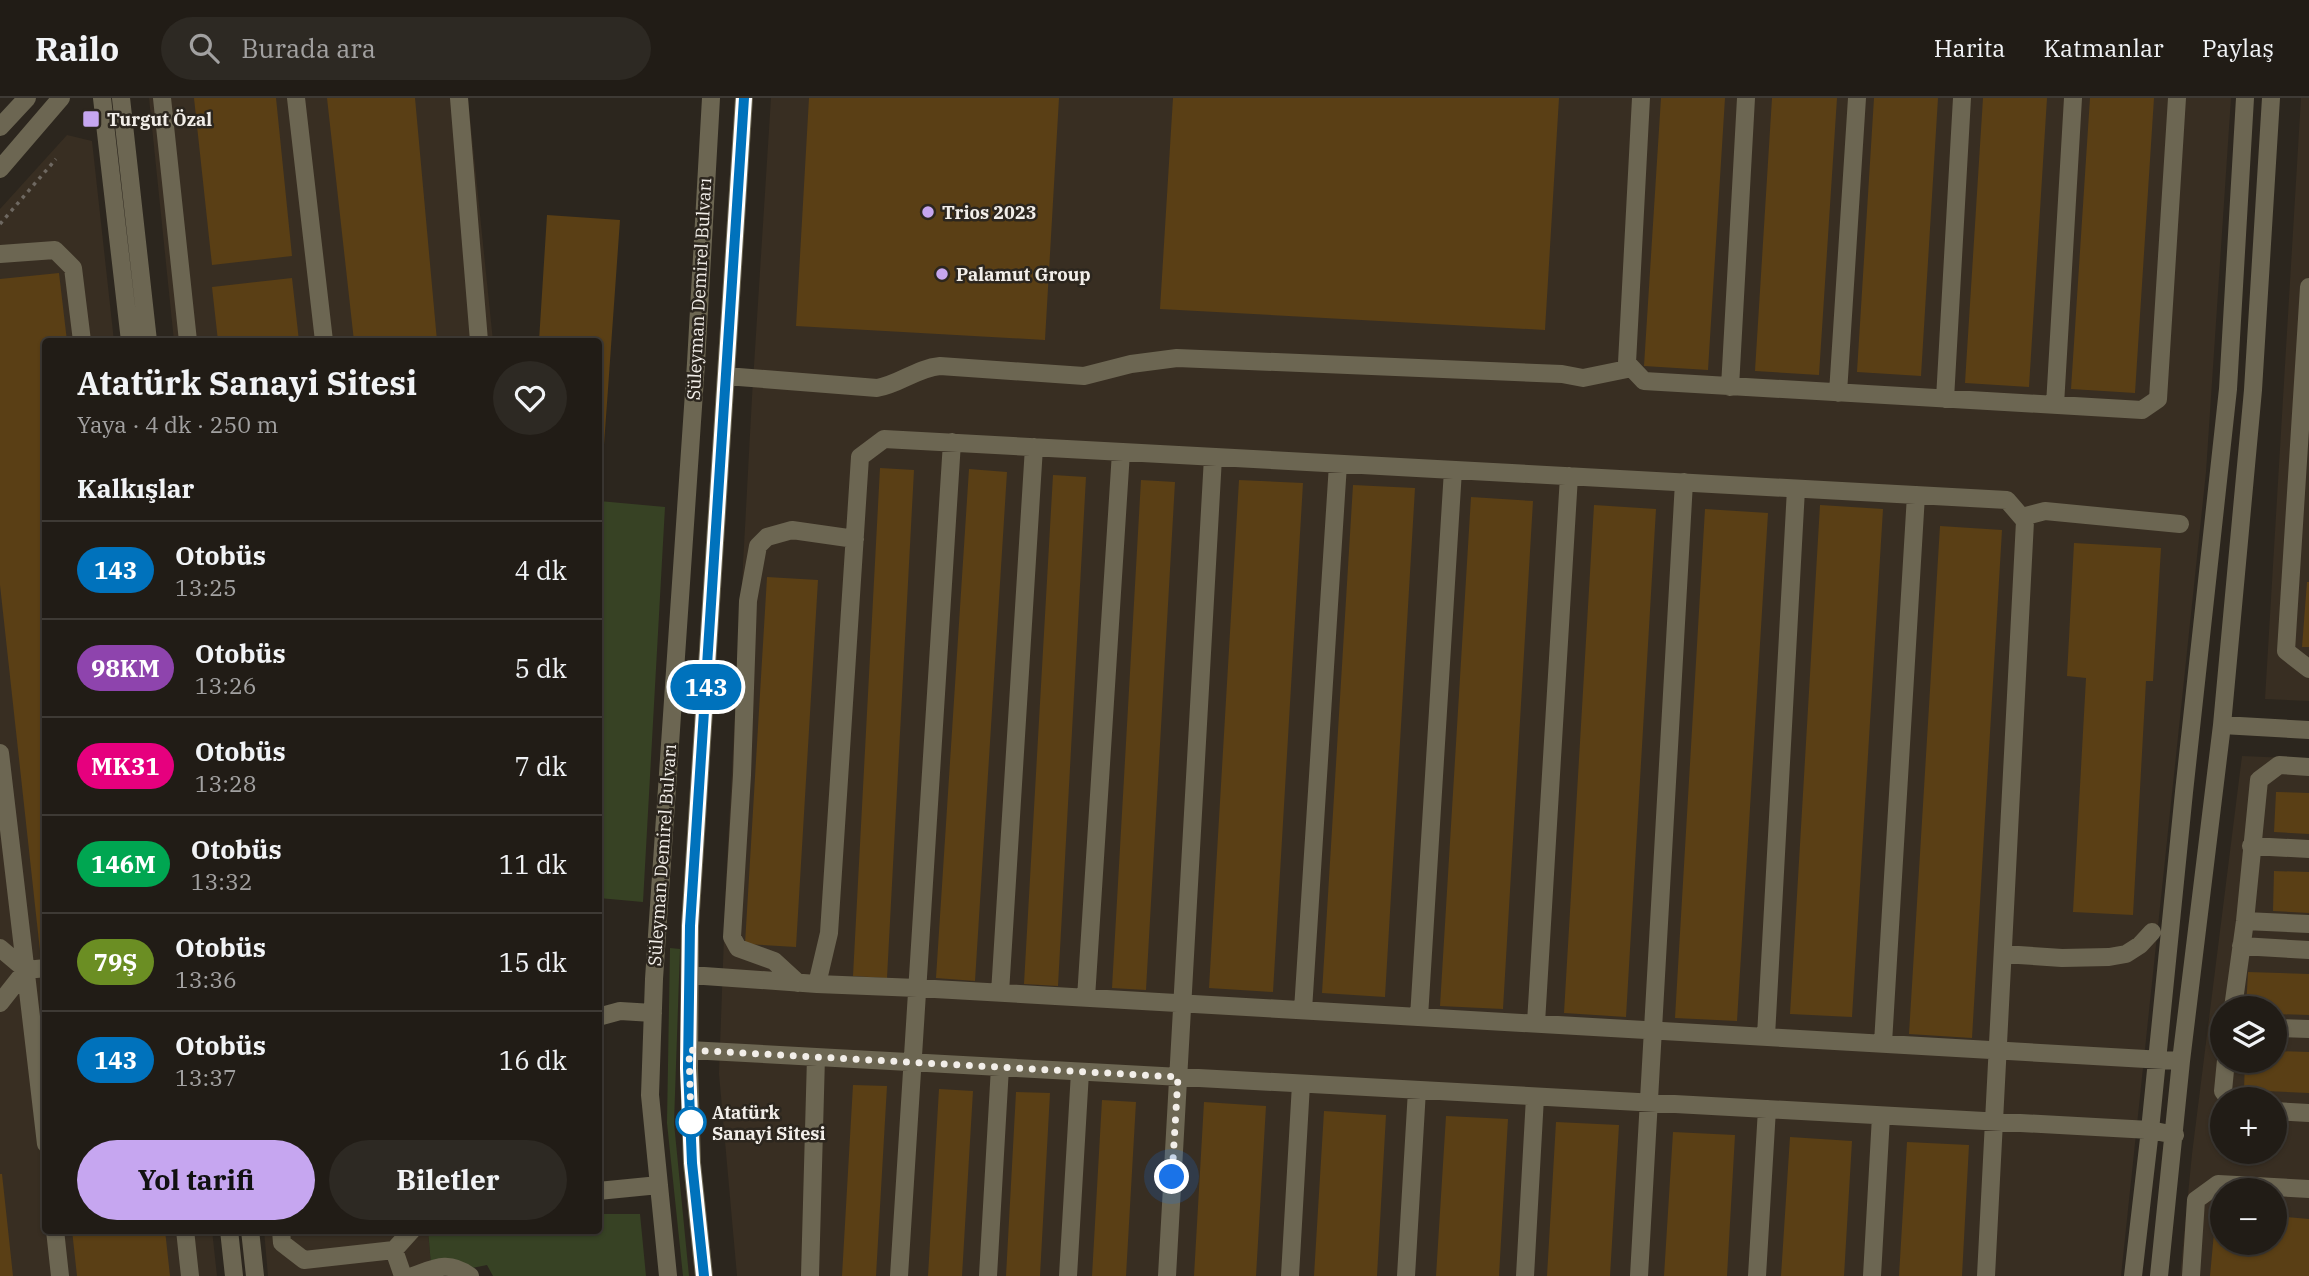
<!DOCTYPE html>
<html lang="tr">
<head>
<meta charset="utf-8">
<style>
	body { margin:0; font-family:"IBM Plex Serif",serif; background:#2d2923; color:#f1f3f6; height:100vh; display:flex; flex-direction:column; font-size:26px; white-space:nowrap }
	* { box-sizing:border-box; margin:0 }
	p { font-size:23px; color:#a2a1a1 }
	.icon { flex:none; width:38px; height:38px; fill:none; stroke:currentColor; stroke-width:2; stroke-linecap:round; stroke-linejoin:round }
	.map { position:relative; flex:1; overflow:hidden }
	.panel { position:absolute; left:42px; top:240px; width:560px; height:896px; display:flex; flex-direction:column; background:#211c16; border-radius:7px; box-shadow:0 2px 5px #0004,0 0 0 2px #3e3a35 }
	.panel>* { flex:none }
	.badge { padding:0 14px; border-radius:23px; font-size:24px; line-height:46px }
	.controls { position:absolute; left:2210px; top:898px; display:grid; gap:14px }
	.controls a { display:grid; place-items:center; width:77px; height:77px; border-radius:50%; background:#211c16; box-shadow:0 2px 5px #0004,0 0 0 2px #3e3a35; font-size:35px }
	.you { position:absolute; width:35px; height:35px; margin:-18px; border:5px solid #fff; border-radius:50%; background:#1a73e8; box-shadow:0 0 0 10px #1a73e833 }
	.map>.badge { position:absolute; translate:-50% -50%; box-shadow:0 0 0 4px #fff }
	h2 { padding:0 35px; font-size:26px; line-height:63px }
	.round { display:grid; place-items:center; flex:none; width:74px; height:74px; border-radius:37px; background:#2d2923 }
	.head { display:flex; align-items:center; justify-content:space-between; height:119px; padding:0 35px }
	h1 { font-size:33px; font-weight:700; line-height:52px }
	.button { display:flex; gap:14px; margin-top:auto; padding:14px 35px }
	.button a { flex:1; height:80px; border-radius:42px; background:#c6a6f0; color:#111; font-size:28px; font-weight:700; line-height:80px; text-align:center }
	.button a+a { background:#2d2923; color:#f1f3f6 }
	ul { padding:0; list-style:none }
	li { display:flex; align-items:center; gap:21px; height:98px; padding:0 35px; border-top:2px solid #3e3a35 }
	li div { flex:1 }
	li b { display:block; font-size:26px }
	li em { font-style:normal }
	li .badge { min-width:77px; font-weight:700; text-align:center }
	header { display:flex; align-items:center; gap:42px; box-sizing:border-box; height:98px; padding:0 35px; background:#211c16; border-bottom:2px solid #3e3a35 }
	header strong { font-size:33px }
	nav { display:flex; gap:38px; margin-inline-start:auto; font-size:24px }
	.search { width:490px; height:63px; background:#2d2923; display:flex; align-items:center; gap:18px; box-sizing:border-box; padding:0 24px; border-radius:38px; color:#a2a1a1; font-size:26px }
	.map>svg:first-child { display:block }
	.built { fill:#382e22; fill-rule:evenodd }
	.green { fill:#374224 }
	.building { fill:#5a3f15 }
	.lines { fill:none; stroke-linecap:round; stroke-linejoin:round }
	.path { stroke:#6e6861; stroke-width:3.5; stroke-dasharray:3.5 5; stroke-linecap:butt }
	.minor { stroke:#6c6652; stroke-width:18 }
	.line-casing { stroke:#fff; stroke-width:16 }
	.line { stroke:#0072bc; stroke-width:10 }
	.walk { stroke:#f2eee9; stroke-width:7; stroke-dasharray:0 12.6 }
	.poi-dot { fill:#c6a6f0; stroke:#2c261e; stroke-width:2.5 }
	.stop-dot { fill:#fff; stroke:#0072bc; stroke-width:3.5 }
	.labels { text-anchor:middle; dominant-baseline:central; stroke-width:5; stroke-linejoin:round; paint-order:stroke }
	.poi-label { font-size:18px; font-weight:bold; fill:#f2eee9; stroke:#2c261e; text-anchor:start }
	.street-label { font-size:18px; fill:#f2eee9; stroke:#2c261e }
	.stop-label { font-size:18px; font-weight:bold; fill:#f2eee9; stroke:#2c261e; text-anchor:start }
</style>
</head>
<body>
<header>
<strong>Railo</strong>
<div class="search"><svg class="icon" aria-label="search" viewBox="0 0 24 24"><circle cx="10" cy="10" r="6"/><path d="M15 15l6 6"/></svg>Burada ara</div>
<nav><a>Harita</a><a>Katmanlar</a><a>Paylaş</a></nav>
</header>
<div class="map">
<svg width="2309" height="1178" viewBox="0 0 2309 1178">
	<rect width="100%" height="100%" fill="#2c261e"/>
	<path class="built" d="M149 0H468L493 243H174Z
		M771 0H2231L2206 374 2121 1178H737L719 976 726 783 752 299Z
		M2301 0H2309V603L2265 601Z
		M67 37 92 43 114 243H46V1132H212L217 1178H0V111Z
		M2242 658 2309 661V1178H2180L2192 1056ZM2222 910H2275V962H2222ZM2222 1001H2275V1054H2222ZM2222 1092H2275V1144H2222Z
		M264 1132H428L432 1178H268Z"/>
	<path class="green" d="M599 403 665 409 643 804 599 800Z
		M670 850 680 851 674 1025 689 1178H683L667 1025Z
		M599 1116H640L646 1178H493L487 1167 432 1178 428 1132H598Z"/>
	<path class="building" d="M194 0H276L292 158 212 167Z
		M327 0H415L437 243H354Z
		M809 0H1059L1045 242 796 228Z
		M1173 0H1559L1545 232 1160 211Z
		M1661 0H1725L1708 272 1644 268Z
		M1772 0H1837L1819 277 1755 273Z
		M1874 0H1938L1921 278 1857 274Z
		M1983 0H2047L2029 289 1965 285Z
		M2090 0H2154L2135 295 2071 291Z
		M547 117 620 122 602 375H598V243H539Z
		M59 175 67 243H46V853H40L0 487V181Z
		M292 180 299 243H218L212 189Z
		M880 370 914 372 887 880 853 878Z
		M969 371 1007 374 975 883 936 880Z
		M1053 377 1086 379 1058 888 1024 886Z
		M1141 382 1175 384 1146 892 1112 890Z
		M1239 382 1303 385 1273 894 1209 890Z
		M1353 387 1415 390 1385 899 1322 895Z
		M1471 399 1533 403 1503 911 1440 908Z
		M1594 407 1656 411 1626 919 1564 915Z
		M1820 407 1883 411 1852 919 1790 916Z
		M1705 411 1768 415 1737 923 1675 920Z
		M1940 428 2002 432 1972 940 1909 936Z
		M2074 445 2161 450 2153 583H2146L2133 817 2073 814 2086 580 2067 578Z
		M767 479 818 482 796 849 745 846Z
		M2307 484H2309V549H2302Z
		M2276 694 2309 695V736L2274 734Z
		M2274 773 2309 774V815L2273 813Z
		M2248 874 2309 876V917L2275 916V910H2246Z
		M2275 953 2309 954V995L2244 992 2245 962H2275Z
		M853 987 887 988 876 1178H842Z
		M939 991 973 993 962 1178H928Z
		M1016 994 1050 995 1040 1178H1006Z
		M1102 1002 1136 1004 1126 1178H1092Z
		M1204 1004 1266 1008 1256 1178H1194Z
		M1324 1013 1386 1017 1377 1178H1314Z
		M1446 1018 1508 1021 1499 1178H1436Z
		M1556 1024 1619 1027 1610 1178H1547Z
		M1673 1034 1735 1037 1727 1178H1664Z
		M1790 1039 1852 1043 1844 1178H1781Z
		M1907 1044 1969 1047 1962 1178H1899Z
		M0 1076H2L13 1178H0Z
		M2216 1113 2222 1114V1144H2275V1118L2309 1121V1178H2210Z
		M72 1132H165L170 1178H77Z"/>
	<g class="lines">
		<path class="path" d="M0 126 56 61"/>
		<path class="minor" d="M102 0 130 243
			M121 0 148 243
			M162 0 188 243
			M296 0 324 243
			M459 0 479 243
			M1641 0 1627 265 1644 283 2142 312 2158 301 2177 0
			M0 29 27 0
			M0 71 61 0
			M0 156 55 152 73 170 82 243
			M2309 189 2286 553 2309 571
			M726 278 877 290C900 286 917 270 940 268L1084 278 1131 266 1177 260 1562 276 1583 280 1632 270
			M1730 289 1746 0
			M1838 295 1857 0
			M1945 301 1962 0
			M2055 307 2073 0
			M2022 419 2045 413 2180 426
			M2222 627 2309 632
			M0 655 46 1046
			M2251 748 2309 751
			M2245 823 2309 826
			M2241 848 2309 852
			M0 850 26 872
			M2003 856 2062 860 2109 859 2126 856 2140 847 2152 834
			M690 877 817 886 917 890 2181 963
			M798 885 774 863 738 850 732 839 742 677 748 503 758 448 767 439 792 432 855 441
			M817 886 829 835 860 359 884 341 2007 402 2025 423 1986 1178
			M1000 895 1034 349
			M1086 900 1121 354
			M0 905 26 872 46 870
			M2233 910 2245 823 2259 682 2279 667 2309 669
			M1303 912 1338 366
			M598 919 620 913 653 915
			M1419 919 1453 372
			M1536 925 1569 378
			M2275 930 2309 931
			M1766 938 1796 391
			M1883 945 1916 397
			M689 952 2150 1032 2175 1037
			M2226 962 2223 993 2229 1001
			M2275 1013 2309 1015
			M598 1093 659 1087
			M55 1132 60 1178
			M185 1132 190 1178
			M229 1132 234 1178
			M250 1132 255 1178
			M281 1132 282 1145 304 1162 394 1152 412 1132
			M394 1152 403 1178
			M413 1178C435 1170 448 1162 470 1178
			M668 1178 650 997 654 881 696 265 711 0
			M704 1178 692 1065 689 970 690 828 744 0
			M810 1178 816 959
			M899 1178 952 344
			M988 1178 1000 969
			M1068 1178 1080 974
			M1167 1178 1213 359
			M1290 1178 1301 986
			M1406 1178 1417 992
			M1525 1178 1535 999
			M1639 1178 1684 384
			M1757 1178 1767 1011
			M1872 1178 1881 1018
			M2133 1178 2150 1032 2184 694 2228 291 2245 0
			M2159 1178 2181 963 2222 627 2253 292 2271 0
			M2191 1178 2196 1102 2218 1086 2309 1091"/>
	</g>
	<g class="lines">
		<g class="line-casing">
			<path id="line" d="M704 1178 692 1065 688 970 690 828 744 0"/>
		</g>
		<use href="#line" class="line"/>
		<path class="walk" d="M691 1024 689 952 1178 979 1172 1079"/>
	</g>
	<g class="poi-dot">
		<rect x="82" y="12" width="18" height="18" rx="3.5"/>
		<circle cx="928" cy="114" r="7"/>
		<circle cx="942" cy="176" r="7"/>
	</g>
	<circle class="stop-dot" cx="691" cy="1024" r="14"/>
	<g class="labels">
		<g class="poi-label">
			<text x="107" y="21">Turgut Özal</text>
			<text x="942" y="114">Trios 2023</text>
			<text x="956" y="176">Palamut Group</text>
		</g>
		<g class="street-label">
			<text transform="translate(699 191) rotate(-87)">Süleyman Demirel Bulvarı</text>
			<text transform="translate(662 757) rotate(-86)">Süleyman Demirel Bulvarı</text>
		</g>
		<g class="stop-label">
			<text x="712" y="1014">Atatürk<tspan x="712" dy="21">Sanayi Sitesi</tspan></text>
		</g>
	</g>
</svg>
<div class="controls">
<a><svg class="icon" aria-label="layers" viewBox="0 0 24 24"><path d="M12 4l9 5-9 5-9-5zM3 14l9 5 9-5"/></svg></a>
<a>+</a>
<a>−</a>
</div>
<div class="you" style="left:1172px;top:1079px"></div>
<b class="badge" style="left:706px;top:589px;background:#0072bc;color:#fff">143</b>
<section class="panel">
<div class="head"><div><h1>Atatürk Sanayi Sitesi</h1><p>Yaya · 4 dk · 250 m</p></div><a class="round"><svg class="icon" aria-label="heart" viewBox="0 0 24 24"><path d="M12 20l-8-8c-3-5 5-10 8-4 3-6 11-1 8 4z"/></svg></a></div>
<h2>Kalkışlar</h2>
<ul>
<li><span class="badge" style="background:#0072bc;color:#fff">143</span><div><b>Otobüs</b><p>13:25</p></div><em>4 dk</em></li>
<li><span class="badge" style="background:#8e44ad;color:#fff">98KM</span><div><b>Otobüs</b><p>13:26</p></div><em>5 dk</em></li>
<li><span class="badge" style="background:#e6007e;color:#fff">MK31</span><div><b>Otobüs</b><p>13:28</p></div><em>7 dk</em></li>
<li><span class="badge" style="background:#00a651;color:#fff">146M</span><div><b>Otobüs</b><p>13:32</p></div><em>11 dk</em></li>
<li><span class="badge" style="background:#6b8e23;color:#fff">79Ş</span><div><b>Otobüs</b><p>13:36</p></div><em>15 dk</em></li>
<li><span class="badge" style="background:#0072bc;color:#fff">143</span><div><b>Otobüs</b><p>13:37</p></div><em>16 dk</em></li>
</ul>
<div class="button"><a>Yol tarifi</a><a>Biletler</a></div>
</section>
</div>
</body>
</html>
